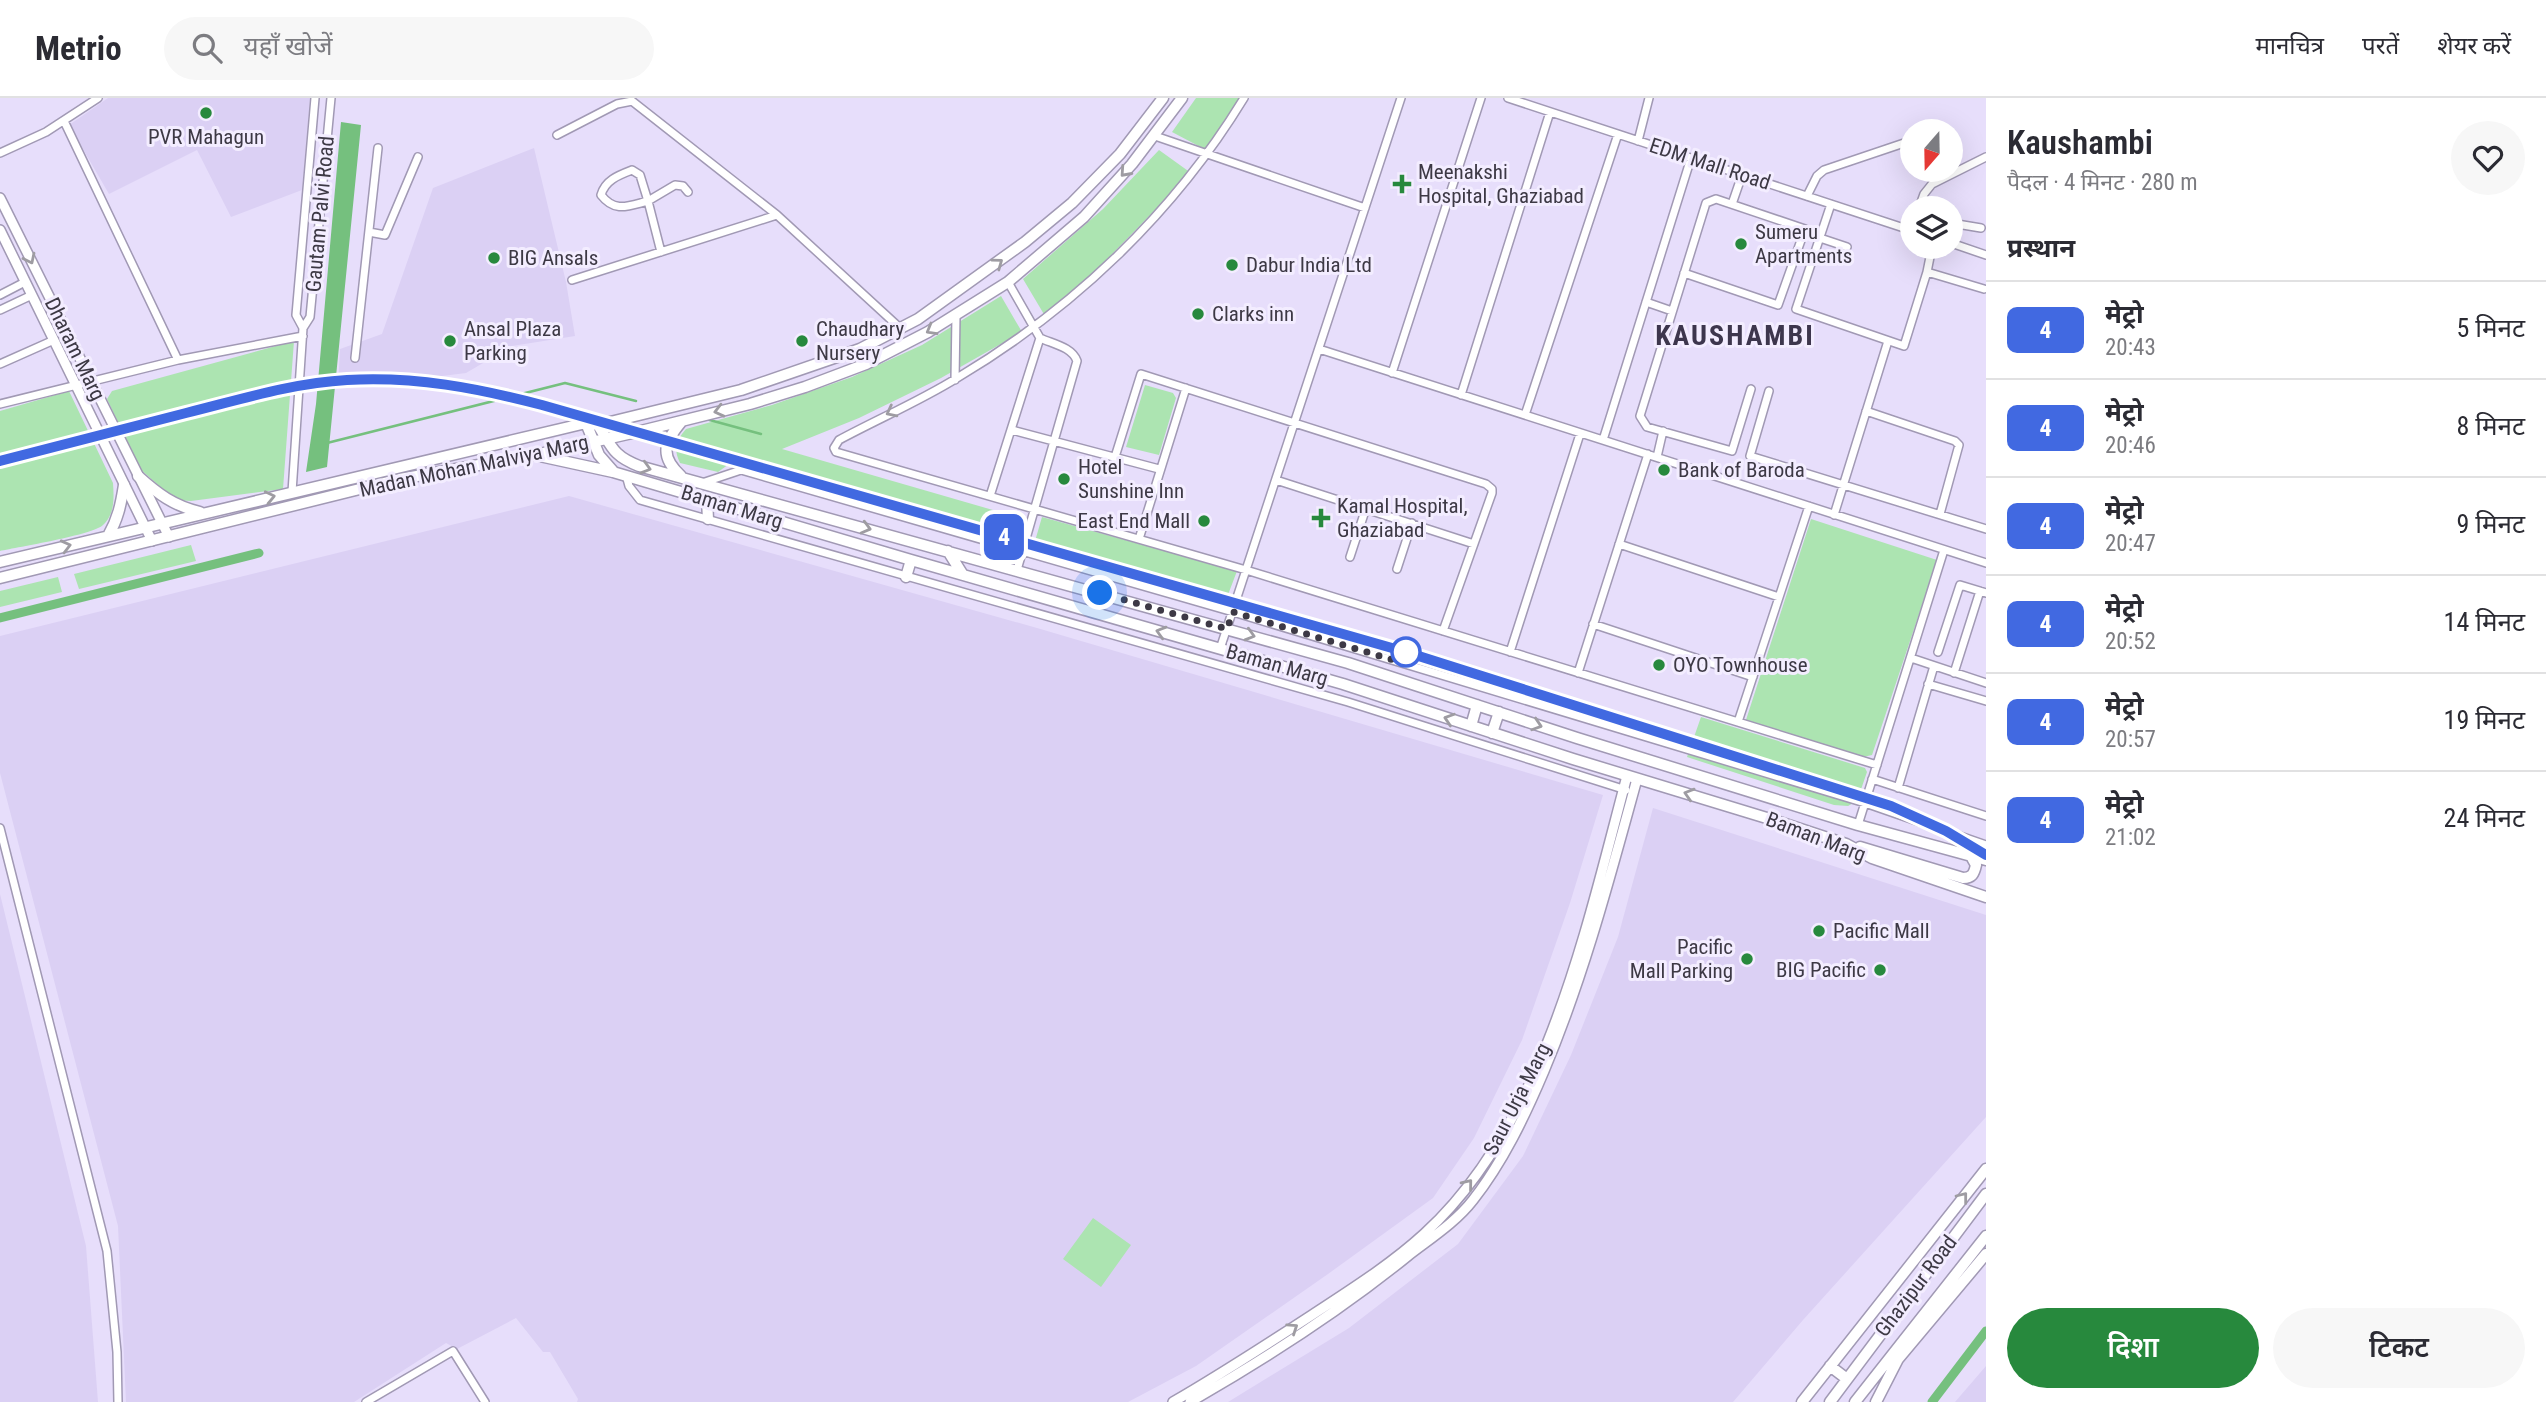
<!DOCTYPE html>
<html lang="hi">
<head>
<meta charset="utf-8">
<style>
	body { margin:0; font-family:"Roboto Condensed","Noto Sans Devanagari",sans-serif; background:#f7f7f7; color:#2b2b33; height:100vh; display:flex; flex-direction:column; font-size:26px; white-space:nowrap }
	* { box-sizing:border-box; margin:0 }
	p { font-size:23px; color:#7c7c81 }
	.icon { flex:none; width:38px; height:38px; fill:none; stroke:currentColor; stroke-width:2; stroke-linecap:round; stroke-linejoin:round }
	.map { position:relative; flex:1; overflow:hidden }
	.sheet { display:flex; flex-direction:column; background:#fff; width:560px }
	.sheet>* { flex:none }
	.badge { padding:0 14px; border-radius:10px; font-size:24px; line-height:46px }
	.needle { width:46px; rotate:200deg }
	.controls { position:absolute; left:1900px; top:21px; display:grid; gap:14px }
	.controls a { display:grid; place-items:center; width:63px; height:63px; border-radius:50%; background:#fff; box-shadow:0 7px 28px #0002; font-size:35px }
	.you { position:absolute; width:35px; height:35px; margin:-18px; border:5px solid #fff; border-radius:50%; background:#1a73e8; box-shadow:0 0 0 10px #1a73e833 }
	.map>.badge { position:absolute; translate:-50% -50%; box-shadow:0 0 0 4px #fff }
	h2 { padding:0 21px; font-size:26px; line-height:63px }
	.round { display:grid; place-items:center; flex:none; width:74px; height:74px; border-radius:37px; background:#f7f7f7 }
	.headline { display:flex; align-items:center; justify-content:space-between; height:119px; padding:0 21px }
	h1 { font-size:33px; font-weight:600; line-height:52px }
	.button { display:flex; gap:14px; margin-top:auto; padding:14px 21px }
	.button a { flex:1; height:80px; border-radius:42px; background:#27893d; color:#fff; font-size:28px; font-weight:600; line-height:80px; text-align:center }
	.button a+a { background:#f7f7f7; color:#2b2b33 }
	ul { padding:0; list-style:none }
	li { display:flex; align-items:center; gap:21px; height:98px; padding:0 21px; border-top:2px solid #e1e1e2 }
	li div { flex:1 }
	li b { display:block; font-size:26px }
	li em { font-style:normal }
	li .badge { min-width:77px; font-weight:700; text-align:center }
	header { display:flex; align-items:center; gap:42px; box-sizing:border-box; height:98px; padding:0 35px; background:#fff; border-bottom:2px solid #e1e1e2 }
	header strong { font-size:33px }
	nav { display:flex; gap:38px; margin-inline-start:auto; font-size:24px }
	.search { width:490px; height:63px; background:#f7f7f7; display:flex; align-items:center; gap:18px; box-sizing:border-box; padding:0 24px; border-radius:38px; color:#7c7c81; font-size:26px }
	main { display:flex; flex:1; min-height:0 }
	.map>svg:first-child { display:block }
	.built { fill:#dbd0f4 }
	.green { fill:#ace4b1 }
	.water { fill:#75c07e }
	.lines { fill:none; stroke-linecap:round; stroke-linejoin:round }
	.stream { stroke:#75c07e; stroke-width:2.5 }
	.canal { stroke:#75c07e; stroke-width:9 }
	.minor-casing { stroke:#a199b4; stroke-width:10 }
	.tertiary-casing { stroke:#a199b4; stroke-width:12 }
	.secondary-casing { stroke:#a199b4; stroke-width:13 }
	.minor { stroke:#fff; stroke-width:7 }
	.tertiary { stroke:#fff; stroke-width:9 }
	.secondary { stroke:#fff; stroke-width:10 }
	.rail { stroke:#757081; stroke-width:2.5; stroke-dasharray:12 12; stroke-linecap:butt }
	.oneway { stroke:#9e9ca2 }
	.line-casing { stroke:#fff; stroke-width:16 }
	.line { stroke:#4169e1; stroke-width:10 }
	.walk { stroke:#3d3945; stroke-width:7; stroke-dasharray:0 12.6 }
	.poi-dot { fill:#27893d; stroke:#f3edff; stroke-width:2.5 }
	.stop-dot { fill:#fff; stroke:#4169e1; stroke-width:3.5 }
	.labels { text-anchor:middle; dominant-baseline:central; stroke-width:6; stroke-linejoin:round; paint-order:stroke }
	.poi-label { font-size:21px; fill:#3d3945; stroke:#f3edff; text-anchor:start }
	.street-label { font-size:21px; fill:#3d3945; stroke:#f3edff }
	.district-label { font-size:28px; font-weight:bold; letter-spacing:2px; fill:#3d364d; stroke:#f3edff }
</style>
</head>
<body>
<header>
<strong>Metrio</strong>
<div class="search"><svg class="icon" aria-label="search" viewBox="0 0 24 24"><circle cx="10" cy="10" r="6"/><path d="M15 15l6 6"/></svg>यहाँ खोजें</div>
<nav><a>मानचित्र</a><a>परतें</a><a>शेयर करें</a></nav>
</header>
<main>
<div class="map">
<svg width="1986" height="1304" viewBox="0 0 1986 1304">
	<rect width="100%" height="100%" fill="#e7defb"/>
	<path class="built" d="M108 0H310L302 92 231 119 197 52 109 96 69 27Z
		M534 50 566 184 575 238 512 248 466 275 379 286 338 288 340 251 382 236 433 90Z
		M569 398 1037 530 1603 697 1570 805 1522 942 1474 1040 1433 1100 1328 1176 1196 1268 1128 1304H577L578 1301 550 1254H543L516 1220 457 1251 446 1245 354 1304H126L118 1128 0 675V538Z
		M1653 710 1986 817V1019L1803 1222 1733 1304H1228L1349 1230 1458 1146 1523 1058 1571 957 1618 839Z
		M0 796 86 1148 98 1304H0Z
		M1986 1268V1304H1955Z"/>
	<path class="green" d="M1196 0H1244L1208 53 1172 34Z
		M1159 52 1191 75 1085 184 1045 218 1023 181 1103 111Z
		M1001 198 1022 234 941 280 859 320 782 351 1024 421 1017 445 736 361 718 374 680 365C673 350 676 343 686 331L772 307 852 279 922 247Z
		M294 243 283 391 191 403 175 402 140 371 107 301 112 293Z
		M1145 287 1173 295 1176 300 1159 357 1126 349Z
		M69 293 113 385C114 400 115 416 103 427 93 437 18 449 0 453V313Z
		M1042 419 1237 473 1226 502 1033 450Z
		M1811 421 1937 462 1872 657 1859 660 1745 625Z
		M191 447 196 463 79 491 74 476Z
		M58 479 62 494 0 509V493Z
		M1701 619 1865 670 1867 674 1857 703 1848 708 1834 707 1687 659Z
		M1093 1120 1131 1147 1101 1189 1063 1161Z"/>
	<path class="water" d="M341 24 361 27 327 369 306 374 316 306Z"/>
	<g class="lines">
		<path class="stream" d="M706 321 761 336
			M327 345 565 285 636 303"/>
		<path class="canal" d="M0 520 259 455
			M1932 1304 1986 1233"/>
		<g class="minor-casing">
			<path id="minor" d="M1244 0C1174 115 1073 211 957 280 920 303 878 321 839 342L834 350 836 354 1246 472 1877 667
				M1508 0 1913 133
				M64 23 178 262
				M1937 33H1938
				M557 37 617 6 632 3 777 117 900 230
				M1155 38 1365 110
				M1638 43 1649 0
				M0 55 46 34 98 0
				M1807 98 1817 78 1824 72 1913 42
				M1732 106 1742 77
				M1831 106 1796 211 1904 248 1927 174 1984 191
				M1919 110 1924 96 1932 86 1986 59
				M1951 125 1981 130
				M369 134 385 137 418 59
				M1820 140 1847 149
				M1951 145 1986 157
				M661 154 648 103C628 108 615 115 601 97 605 82 619 77 632 72L640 77 648 103 675 87 683 88 688 94
				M1927 174 1932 149
				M1684 175 1778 207 1805 131 1716 101 1706 105C1684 176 1662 247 1640 318L1647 329 1732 353 1751 291
				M572 182 777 117
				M0 197 25 184
				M1646 204 1672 213
				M0 212 32 197
				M303 230 296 217 315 0
				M1319 251 1986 465
				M355 260 378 50
				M0 266 54 242
				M1392 275 1481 0
				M955 282 956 217
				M1769 293 1750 358 1986 431
				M1461 297 1550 14
				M0 306 178 262 303 238
				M1866 313 1955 343 1959 347 1940 416
				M1525 317 1618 36
				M1012 332 1159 371
				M1603 342 1691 60
				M1115 359 1141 276 1486 386 1492 391V395L1443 533
				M1657 359 1663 333
				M626 377 629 388 640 402 1348 604 1626 692
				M1276 382 1474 446
				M702 385 741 372 1233 514 1865 705 1986 747
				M292 394 303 230 310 219 331 0
				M990 398 1040 240 1008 184
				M1834 417 1888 243
				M1139 441 1186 290
				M1619 446 1779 499
				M1350 459 1366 410
				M1397 471 1412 425
				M1017 472 1077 263C1072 249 1053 246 1040 240
				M1593 526 1753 579
				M1220 551 1401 0
				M1510 554 1580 336
				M1938 554 1960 487 1986 495
				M1911 560 1986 585
				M1578 575 1648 356
				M1954 575 1980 493
				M1928 586 1986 603
				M1738 624 1809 408
				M1872 681 1986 718
				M1898 690 1934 568
				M1858 727 1944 452
				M0 730 107 1153 117 1254 118 1304
				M366 1304 453 1253 485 1304"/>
		</g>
		<g class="tertiary-casing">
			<path id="tertiary" d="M0 100 169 439
				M0 132 152 443
				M1173 1304C1220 1277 1266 1247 1312 1217 1350 1192 1390 1167 1424 1136 1546 1025 1586 831 1627 678
				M1190 1304C1267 1260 1340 1213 1409 1157 1431 1140 1456 1124 1473 1102 1503 1064 1525 1018 1544 973 1584 878 1610 779 1637 681"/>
		</g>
		<g class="secondary-casing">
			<path id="secondary" d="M586 325 599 357 613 373
				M598 327C612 349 613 358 639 368L1348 565 1577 640 1858 727 1986 762
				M535 357 613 374 911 462 1343 586 1573 661 1770 721 1846 746 1872 760 1986 799
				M138 378C158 396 174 408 200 414
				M681 378C659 358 664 344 682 323
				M707 402 708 421
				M108 438C118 421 121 406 124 387
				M948 453 963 477
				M0 464 586 325 598 327 741 292 860 251 918 221 1025 144 1072 105 1120 56 1163 0
				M906 479 911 462
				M0 480 400 381 535 357 641 333 750 306 805 289 866 266 928 234 1008 184 1084 119 1132 66 1182 0
				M1471 628 1477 607
				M1492 635 1499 614
				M1860 749 1963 780C1972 780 1974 776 1976 767L1971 758
				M1830 1268 1847 1281
				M1802 1304 1986 1071
				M1830 1304 1986 1096
				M1855 1304 1986 1138
				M1876 1304 1898 1261 1986 1156"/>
		</g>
		<use href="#minor" class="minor"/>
		<use href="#tertiary" class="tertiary"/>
		<use href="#secondary" class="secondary"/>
		<path class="rail" d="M0 363 251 299 320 285 347 282H418L491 294 1406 554 1891 708 1946 733 1986 757"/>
	</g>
	<defs><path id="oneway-chevron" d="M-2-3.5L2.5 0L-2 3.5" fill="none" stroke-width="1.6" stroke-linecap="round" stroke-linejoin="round" transform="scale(1.75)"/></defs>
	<g class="oneway">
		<use href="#oneway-chevron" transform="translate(1125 74) rotate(132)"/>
		<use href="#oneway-chevron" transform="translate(30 161) rotate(64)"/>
		<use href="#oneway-chevron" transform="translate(998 165) rotate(-36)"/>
		<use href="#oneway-chevron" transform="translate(931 232) rotate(150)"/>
		<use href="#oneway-chevron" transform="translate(719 313) rotate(166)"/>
		<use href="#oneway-chevron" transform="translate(891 314) rotate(153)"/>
		<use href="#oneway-chevron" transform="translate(646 370) rotate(16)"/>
		<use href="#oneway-chevron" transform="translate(270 399) rotate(-13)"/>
		<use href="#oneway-chevron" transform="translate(866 430) rotate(15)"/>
		<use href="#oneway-chevron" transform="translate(66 448) rotate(-14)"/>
		<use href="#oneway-chevron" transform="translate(1161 534) rotate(-164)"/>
		<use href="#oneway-chevron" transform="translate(1250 537) rotate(16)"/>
		<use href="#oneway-chevron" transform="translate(1449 621) rotate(-162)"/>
		<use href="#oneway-chevron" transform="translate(1537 627) rotate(18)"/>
		<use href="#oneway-chevron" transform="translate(1689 696) rotate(-163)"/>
		<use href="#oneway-chevron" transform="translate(1468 1086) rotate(-51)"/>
		<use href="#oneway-chevron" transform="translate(1963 1099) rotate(-52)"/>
		<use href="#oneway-chevron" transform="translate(1293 1230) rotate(-34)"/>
	</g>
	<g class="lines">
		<g class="line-casing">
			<path id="line" d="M0 363C62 347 124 331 186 315 239 302 292 285 347 282 415 278 477 290 542 307L1406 554 1891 708 1946 733 1986 757"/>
		</g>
		<use href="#line" class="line"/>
		<path class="walk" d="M1100 495 1227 531 1233 514 1400 564 1406 554"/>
	</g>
	<g class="poi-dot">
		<circle cx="206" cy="15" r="7"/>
		<path d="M1398.5 75.5h7v7h7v7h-7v7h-7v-7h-7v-7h7z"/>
		<circle cx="1741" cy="146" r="7"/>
		<circle cx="494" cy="160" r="7"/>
		<circle cx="1232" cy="167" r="7"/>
		<circle cx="1198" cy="216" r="7"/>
		<circle cx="450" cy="243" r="7"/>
		<circle cx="802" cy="243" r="7"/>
		<circle cx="1664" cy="372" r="7"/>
		<circle cx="1064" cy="381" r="7"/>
		<path d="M1317.5 409.5h7v7h7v7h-7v7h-7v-7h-7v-7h7z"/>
		<circle cx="1204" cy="423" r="7"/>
		<circle cx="1659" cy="567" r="7"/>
		<circle cx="1819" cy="833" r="7"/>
		<circle cx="1747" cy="861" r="7"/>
		<circle cx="1880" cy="872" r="7"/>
	</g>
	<circle class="stop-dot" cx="1406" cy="554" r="14"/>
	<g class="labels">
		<g class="poi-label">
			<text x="206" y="39" text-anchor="middle">PVR Mahagun</text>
			<text x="1418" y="74">Meenakshi<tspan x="1418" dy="24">Hospital, Ghaziabad</tspan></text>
			<text x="1755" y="134">Sumeru<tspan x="1755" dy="24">Apartments</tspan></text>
			<text x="508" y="160">BIG Ansals</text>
			<text x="1246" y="167">Dabur India Ltd</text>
			<text x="1212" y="216">Clarks inn</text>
			<text x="464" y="231">Ansal Plaza<tspan x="464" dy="24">Parking</tspan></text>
			<text x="816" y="231">Chaudhary<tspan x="816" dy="24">Nursery</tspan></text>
			<text x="1078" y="369">Hotel<tspan x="1078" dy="24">Sunshine Inn</tspan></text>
			<text x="1678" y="372">Bank of Baroda</text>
			<text x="1337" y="408">Kamal Hospital,<tspan x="1337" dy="24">Ghaziabad</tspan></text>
			<text x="1190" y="423" text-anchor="end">East End Mall</text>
			<text x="1673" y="567">OYO Townhouse</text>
			<text x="1833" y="833">Pacific Mall</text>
			<text x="1733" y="849" text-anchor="end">Pacific<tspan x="1733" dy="24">Mall Parking</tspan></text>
			<text x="1866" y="872" text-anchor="end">BIG Pacific</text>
		</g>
		<g class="street-label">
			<text transform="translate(1710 66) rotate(18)">EDM Mall Road</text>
			<text transform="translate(320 116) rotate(-85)">Gautam Palvi Road</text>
			<text transform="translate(75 251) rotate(64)">Dharam Marg</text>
			<text transform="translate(474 368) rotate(-12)">Madan Mohan Malviya Marg</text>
			<text transform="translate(732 409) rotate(17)">Baman Marg</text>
			<text transform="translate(1277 567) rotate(16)">Baman Marg</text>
			<text transform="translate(1816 739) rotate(21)">Baman Marg</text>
			<text transform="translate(1517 1001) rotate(-63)">Saur Urja Marg</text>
			<text transform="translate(1916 1188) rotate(-53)">Ghazipur Road</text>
		</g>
		<g class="district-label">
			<text x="1735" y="237">KAUSHAMBI</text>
		</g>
	</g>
</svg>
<div class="controls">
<a><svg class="needle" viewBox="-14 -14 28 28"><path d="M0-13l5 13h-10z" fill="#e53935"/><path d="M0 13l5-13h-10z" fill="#7c7c81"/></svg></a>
<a><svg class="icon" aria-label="layers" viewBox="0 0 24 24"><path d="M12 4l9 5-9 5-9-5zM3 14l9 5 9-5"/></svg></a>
</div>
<div class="you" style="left:1100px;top:495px"></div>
<b class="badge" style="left:1004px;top:439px;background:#4169e1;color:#fff">4</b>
</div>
<section class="sheet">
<div class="headline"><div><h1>Kaushambi</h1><p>पैदल · 4 मिनट · 280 m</p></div><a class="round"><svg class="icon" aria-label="heart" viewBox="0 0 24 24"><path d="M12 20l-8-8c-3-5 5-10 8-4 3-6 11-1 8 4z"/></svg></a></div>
<h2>प्रस्थान</h2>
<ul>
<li><span class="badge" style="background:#4169e1;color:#fff">4</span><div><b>मेट्रो</b><p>20:43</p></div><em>5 मिनट</em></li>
<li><span class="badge" style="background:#4169e1;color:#fff">4</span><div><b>मेट्रो</b><p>20:46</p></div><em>8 मिनट</em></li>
<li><span class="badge" style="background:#4169e1;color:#fff">4</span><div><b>मेट्रो</b><p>20:47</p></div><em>9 मिनट</em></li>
<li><span class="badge" style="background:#4169e1;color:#fff">4</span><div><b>मेट्रो</b><p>20:52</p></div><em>14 मिनट</em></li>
<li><span class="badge" style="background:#4169e1;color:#fff">4</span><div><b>मेट्रो</b><p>20:57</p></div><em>19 मिनट</em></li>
<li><span class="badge" style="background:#4169e1;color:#fff">4</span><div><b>मेट्रो</b><p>21:02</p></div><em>24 मिनट</em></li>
</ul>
<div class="button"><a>दिशा</a><a>टिकट</a></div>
</section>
</main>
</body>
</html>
